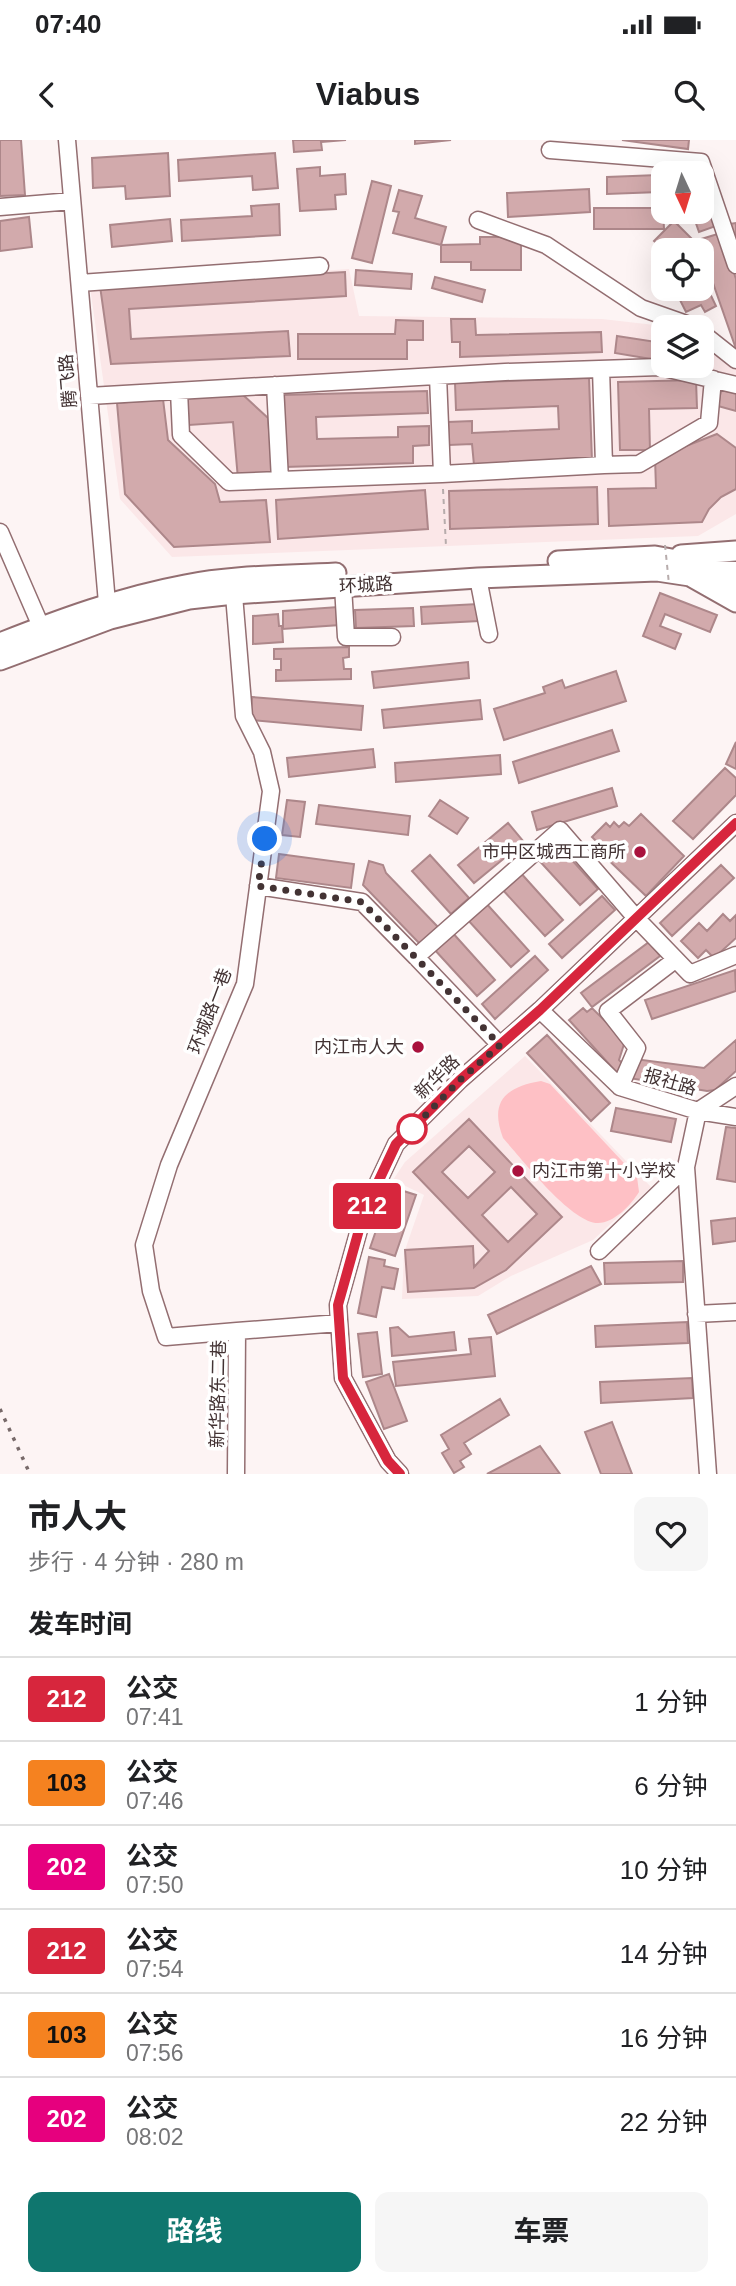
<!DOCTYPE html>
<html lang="zh">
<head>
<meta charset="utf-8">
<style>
	body { margin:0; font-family:Arial,"Noto Sans SC",sans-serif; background:#f6f6f6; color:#202124; height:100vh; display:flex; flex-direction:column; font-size:26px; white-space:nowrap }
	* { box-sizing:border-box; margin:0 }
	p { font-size:23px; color:#757577 }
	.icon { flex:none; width:38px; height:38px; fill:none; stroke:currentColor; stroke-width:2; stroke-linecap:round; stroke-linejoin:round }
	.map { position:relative; height:1334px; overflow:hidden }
	.side { display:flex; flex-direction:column; background:#fff; flex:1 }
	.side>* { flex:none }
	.badge { padding:0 14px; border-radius:5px; font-size:24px; line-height:46px }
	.needle { width:46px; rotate:176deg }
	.buttons { position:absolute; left:651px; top:21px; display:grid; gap:14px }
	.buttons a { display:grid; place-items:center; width:63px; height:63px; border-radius:14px; background:#fff; box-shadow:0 7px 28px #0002; font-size:35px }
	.you { position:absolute; width:35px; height:35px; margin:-18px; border:5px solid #fff; border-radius:50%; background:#1a73e8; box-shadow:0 0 0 10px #1a73e833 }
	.map>.badge { position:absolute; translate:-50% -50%; box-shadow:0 0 0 4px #fff }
	h2 { padding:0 28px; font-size:26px; line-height:63px }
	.round { display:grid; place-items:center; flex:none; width:74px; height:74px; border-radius:14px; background:#f6f6f6 }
	.headline { display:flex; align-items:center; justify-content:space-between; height:119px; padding:0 28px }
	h1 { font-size:33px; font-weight:700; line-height:52px }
	.button { display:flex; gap:14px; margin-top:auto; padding:14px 28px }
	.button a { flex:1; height:80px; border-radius:14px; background:#0f766e; color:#fff; font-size:28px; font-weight:700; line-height:80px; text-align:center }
	.button a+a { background:#f6f6f6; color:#202124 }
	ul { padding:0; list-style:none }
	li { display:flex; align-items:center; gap:21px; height:84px; padding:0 28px; border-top:2px solid #e0e0e0 }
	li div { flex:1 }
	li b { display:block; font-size:26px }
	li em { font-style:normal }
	li .badge { min-width:77px; font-weight:700; text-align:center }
	.status { display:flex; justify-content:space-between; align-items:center; height:49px; padding:0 35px; background:#fff; direction:ltr }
	.status svg { height:19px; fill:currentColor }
	header { display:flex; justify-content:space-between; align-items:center; height:91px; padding:0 28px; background:#fff; font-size:32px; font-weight:700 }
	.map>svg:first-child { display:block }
	.built { fill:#fbe7e8 }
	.green { fill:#fec0c5 }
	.building { fill:#d2aaac; stroke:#ad878a; stroke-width:2; fill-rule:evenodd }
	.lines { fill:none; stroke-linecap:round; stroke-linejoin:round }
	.minor-casing { stroke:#936e71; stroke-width:19 }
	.major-casing { stroke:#936e71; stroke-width:23 }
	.path { stroke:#b7acac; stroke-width:2; stroke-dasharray:5 5; stroke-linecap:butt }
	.minor { stroke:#fff; stroke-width:16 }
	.major { stroke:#fff; stroke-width:19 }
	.rail { stroke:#776969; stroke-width:3.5; stroke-dasharray:3.5 7; stroke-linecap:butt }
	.path-bridge { stroke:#b7acac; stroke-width:2; stroke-dasharray:5 5; stroke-linecap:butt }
	.line-casing { stroke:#fff; stroke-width:16 }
	.line { stroke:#d7263d; stroke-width:10 }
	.walk { stroke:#433334; stroke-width:7; stroke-dasharray:0 12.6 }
	.poi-dot { fill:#a9123d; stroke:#fff; stroke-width:2.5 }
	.stop-dot { fill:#fff; stroke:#d7263d; stroke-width:3.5 }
	.labels { text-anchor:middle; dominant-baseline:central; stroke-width:7; stroke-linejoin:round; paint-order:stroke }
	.street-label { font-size:18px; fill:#433334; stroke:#fff }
	.poi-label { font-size:18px; fill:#433334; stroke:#fff; text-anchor:end }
</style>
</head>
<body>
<div class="status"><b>07:40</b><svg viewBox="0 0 49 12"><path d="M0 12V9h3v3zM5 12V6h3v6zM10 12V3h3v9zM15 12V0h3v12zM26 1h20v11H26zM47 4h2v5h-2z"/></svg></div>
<header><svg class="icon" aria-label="back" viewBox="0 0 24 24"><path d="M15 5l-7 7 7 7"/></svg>Viabus<svg class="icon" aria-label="search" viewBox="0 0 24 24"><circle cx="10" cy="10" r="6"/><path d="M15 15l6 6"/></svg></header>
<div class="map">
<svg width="736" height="1334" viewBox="0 0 736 1334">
	<rect width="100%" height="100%" fill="#fdf4f4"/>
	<path class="built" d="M349 129 359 176 602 179 672 187H663V226H702V201L736 225V374L698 396 172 417 120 359 90 147Z
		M525 916 651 1047 593 1100 511 1136 478 1156 402 1159 404 1113 424 1055 393 1040 405 1022Z"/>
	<path class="green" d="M541 941 550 944 637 1037 639 1052C631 1065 614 1083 598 1083 571 1083 521 1018 503 998 489 961 506 947 541 941Z"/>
	<path class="building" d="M0 0H21L25 55 0 56Z
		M293 0H346L321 2 322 10 294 12Z
		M415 0H451L415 4Z
		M622 0H689L688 9Z
		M168 13 170 56 126 59 125 46 93 48 92 18Z
		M275 13 278 48 253 50 252 36 179 41 178 20Z
		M320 27V36L345 34 346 54 335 55 336 69 300 71 297 29Z
		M658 35 659 52 607 54V37Z
		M372 41 391 46 372 123 352 118Z
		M589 49 590 72 508 77 507 53Z
		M399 50 422 56 415 78 446 87 441 105 393 93 399 72 393 71Z
		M706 57 716 86 699 92 692 72H702V59Z
		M279 64 280 95 182 101 181 80 252 76 251 66Z
		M594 68H663L664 89H594Z
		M29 77 32 107 0 111V81Z
		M170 79 172 101 112 107 110 85Z
		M674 81 695 102 687 110H664L654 101Z
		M736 83V113L729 84Z
		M721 93 736 139V209L698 100Z
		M480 97H521V130H471V122H441V105L480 104Z
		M356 130 412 134 411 149 355 145Z
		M345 132 346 156 129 169 131 199 288 191 290 216 111 224 100 146Z
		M435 137 485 150 482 162 432 148Z
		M703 139 716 166 705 172 701 165 686 172 676 152 683 149H702Z
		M451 179H475L476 195 601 192 602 212 460 217V202H452Z
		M396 180 423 181V200H407V219H298V194H395Z
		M617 196 663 203V221L615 213Z
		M589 238 592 321 474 325 472 304 449 305 448 282 472 281V293L559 289 558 266 456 270 455 243Z
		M696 240 697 268 649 269 650 310H620L618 242Z
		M721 250 736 253V271L718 266Z
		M427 251 428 273 316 277 317 299 398 297V287L429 286V305L413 306V323L285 327 283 255Z
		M242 254 268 278 273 336 238 339 233 282 189 285 187 258Z
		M163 259 168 300 215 344 220 362 266 360 270 402 174 407 125 354 117 263Z
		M717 294 736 308V349L721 357 709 369 702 382 609 386 608 349 656 348 655 318Z
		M597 347 598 384 450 389 449 351Z
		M425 350 428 389 278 399 276 360Z
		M660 453 717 475 710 492 665 474 660 486 681 494 675 509 643 496Z
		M478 464 479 481 422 484 421 467Z
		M338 467 340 485 283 489V471Z
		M413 468 414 486 356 488 355 470Z
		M278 474 279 486H282L283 502 253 504V476Z
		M349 507V517L343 518 344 529H351V539L276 541V530H281V519H274V509Z
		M468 522 469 538 374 548 372 532Z
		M616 531 626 561 504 600 494 569 545 553 543 547 562 540 565 548Z
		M252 557 363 566 361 590 250 580Z
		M480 560 482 579 384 588 382 570Z
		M612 590 619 611 519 643 513 622Z
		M736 602V629L726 624Z
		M373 609 375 627 289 637 287 618Z
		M500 615 501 634 396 642 395 623Z
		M725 628 736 638V655L693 699 673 681Z
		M612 648 617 666 537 690 532 672Z
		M287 660 305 662 300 697 282 695Z
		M440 660 468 678 457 694 429 676Z
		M319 665 410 676 408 695 316 684Z
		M641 674 684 716 646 756 596 708 600 705 592 697 606 683 610 687 614 682 619 687 624 682 629 686Z
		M508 683 524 702 474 743 458 725Z
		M554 700 598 749 580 765 535 716Z
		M279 714 354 724 351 748 276 738Z
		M430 715 469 758 451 774 412 731Z
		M369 721 383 725 386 733 438 787 420 804 363 745Z
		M721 725 734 738 672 796 660 783Z
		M519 731 563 780 545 796 501 748Z
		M602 756 615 770 562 818 549 804Z
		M485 762 529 811 511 827 467 779Z
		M723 774 730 781 736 775V798L714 818 706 810 698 818 681 801 699 783 707 791Z
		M451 791 495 840 477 856 433 808Z
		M649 802 660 816 592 867 581 853Z
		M535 816 548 830 495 879 482 864Z
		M735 830 736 851 652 879 645 860Z
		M583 868 587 872 592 868 625 901 619 920 624 925 619 935 569 880Z
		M547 895 610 963 591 981 527 913Z
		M736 900V931L715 950 707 951 629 938 635 919 704 928Z
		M616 968 676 979 671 1002 611 991Z
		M469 979 562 1077 506 1130 474 1148 408 1152 405 1110 473 1106 474 1127 489 1111 413 1032ZM469 1006 495 1032 468 1058 442 1032ZM511 1047 537 1074 508 1102 482 1075Z
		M726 987 736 988V1042L717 1039Z
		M391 1047 416 1055 395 1116 370 1108Z
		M736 1078V1101L713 1104 711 1081Z
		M369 1117 385 1120 384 1126 398 1129 394 1149 382 1147 376 1177 358 1173Z
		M683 1121V1142L605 1144 604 1123Z
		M591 1126 601 1144 497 1194 488 1175Z
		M687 1182 688 1203 596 1207 595 1186Z
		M398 1187 409 1197 454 1192 456 1210 392 1216 390 1188Z
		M377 1192 382 1234 363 1237 358 1194Z
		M491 1197 495 1236 396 1246 393 1222 471 1214 469 1199Z
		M389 1234 407 1281 384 1289 366 1242Z
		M692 1238 693 1258 601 1263 600 1242Z
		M500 1259 509 1275 464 1303 471 1314 460 1321 464 1327 454 1333 442 1313 449 1309 441 1295Z
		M612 1282 632 1334H601L585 1292Z
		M540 1306 560 1334H487Z"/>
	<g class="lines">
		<g class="minor-casing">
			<path id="minor" d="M67 0 107 463 110 476
				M550 10 701 22 736 125
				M0 67 72 61
				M478 80 546 105 641 168 695 187
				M80 143 320 126
				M702 193 736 220
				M601 229 604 325 639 324 709 283 713 239
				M438 236 442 334 604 325
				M275 245 280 340 442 334
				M179 251 181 295 229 342 280 340
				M89 256 505 232 660 227 736 245
				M0 392 46 498
				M705 429 736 430
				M478 438 489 494
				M233 443 244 576 262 612 271 651 245 844 169 1025 144 1105 151 1151 166 1197 237 1191
				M343 446 346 497H392
				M258 746 362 762 416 817
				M540 870 620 947 698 971 736 977
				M500 905 416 817 560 690 636 778 690 834 736 815
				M620 947 637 908 608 871 675 820
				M686 1027 708 1334
				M599 1111 686 1027 698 971 736 946
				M696 1174 736 1172
				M236 1334 237 1191 339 1183
				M400 1334 388 1321 343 1238 338 1165 364 1072 396 1004 460 940 540 870 736 683"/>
		</g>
		<g class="major-casing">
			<path id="major" d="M681 415 736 411
				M558 421 655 416 694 423 736 446
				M0 503C61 479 121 457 185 445 234 435 286 436 336 433
				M0 520 110 479 189 459 234 454 478 438 657 431 690 436 736 462"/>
		</g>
		<path class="path" d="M443 349 446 406"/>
		<use href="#minor" class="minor"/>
		<use href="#major" class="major"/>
		<path class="rail" d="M0 1269 30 1334"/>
		<path class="path-bridge" d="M665 405 669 444"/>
	</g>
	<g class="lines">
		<g class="line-casing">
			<path id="line" d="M400 1334 388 1321 343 1238 338 1165 364 1072 396 1004 460 940 540 870 736 683"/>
		</g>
		<use href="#line" class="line"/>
		<path class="walk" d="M265 699 258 746 362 762 500 905 460 940 408 993 412 989"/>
	</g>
	<g class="poi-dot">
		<circle cx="640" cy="712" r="7"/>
		<circle cx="418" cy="907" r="7"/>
		<circle cx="518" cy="1031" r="7"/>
	</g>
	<circle class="stop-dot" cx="412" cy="989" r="14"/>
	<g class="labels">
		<g class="street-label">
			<text transform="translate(68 241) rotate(-95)">腾飞路</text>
			<text transform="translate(366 445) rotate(-3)">环城路</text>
			<text transform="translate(210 871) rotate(-69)">环城路一巷</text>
			<text transform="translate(437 937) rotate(-44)">新华路</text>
			<text transform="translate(670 942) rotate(16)">报社路</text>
			<text transform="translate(218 1254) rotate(-89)">新华路东二巷</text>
		</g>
		<g class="poi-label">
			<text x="626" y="712">市中区城西工商所</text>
			<text x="404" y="907">内江市人大</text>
			<text x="532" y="1031" text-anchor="start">内江市第十小学校</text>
		</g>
	</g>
</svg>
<div class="buttons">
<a><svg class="needle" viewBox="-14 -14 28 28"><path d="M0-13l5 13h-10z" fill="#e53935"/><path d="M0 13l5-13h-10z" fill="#757577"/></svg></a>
<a><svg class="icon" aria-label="locate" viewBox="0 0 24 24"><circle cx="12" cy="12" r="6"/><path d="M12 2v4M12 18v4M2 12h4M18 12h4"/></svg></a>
<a><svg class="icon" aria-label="layers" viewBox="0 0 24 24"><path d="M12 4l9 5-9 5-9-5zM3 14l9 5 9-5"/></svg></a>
</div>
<div class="you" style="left:265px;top:699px"></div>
<b class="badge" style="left:367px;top:1066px;background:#d7263d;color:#fff">212</b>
</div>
<section class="side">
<div class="headline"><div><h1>市人大</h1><p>步行 · 4 分钟 · 280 m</p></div><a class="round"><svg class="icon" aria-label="heart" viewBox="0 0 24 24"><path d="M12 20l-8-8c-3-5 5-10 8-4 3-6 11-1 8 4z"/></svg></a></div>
<h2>发车时间</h2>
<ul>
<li><span class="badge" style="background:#d7263d;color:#fff">212</span><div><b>公交</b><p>07:41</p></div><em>1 分钟</em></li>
<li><span class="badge" style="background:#f58220;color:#111">103</span><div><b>公交</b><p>07:46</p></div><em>6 分钟</em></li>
<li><span class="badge" style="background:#e6007e;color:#fff">202</span><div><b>公交</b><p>07:50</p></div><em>10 分钟</em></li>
<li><span class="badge" style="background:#d7263d;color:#fff">212</span><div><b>公交</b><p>07:54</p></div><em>14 分钟</em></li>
<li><span class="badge" style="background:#f58220;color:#111">103</span><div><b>公交</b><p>07:56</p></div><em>16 分钟</em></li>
<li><span class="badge" style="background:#e6007e;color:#fff">202</span><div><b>公交</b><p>08:02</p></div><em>22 分钟</em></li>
</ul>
<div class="button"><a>路线</a><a>车票</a></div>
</section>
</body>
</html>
